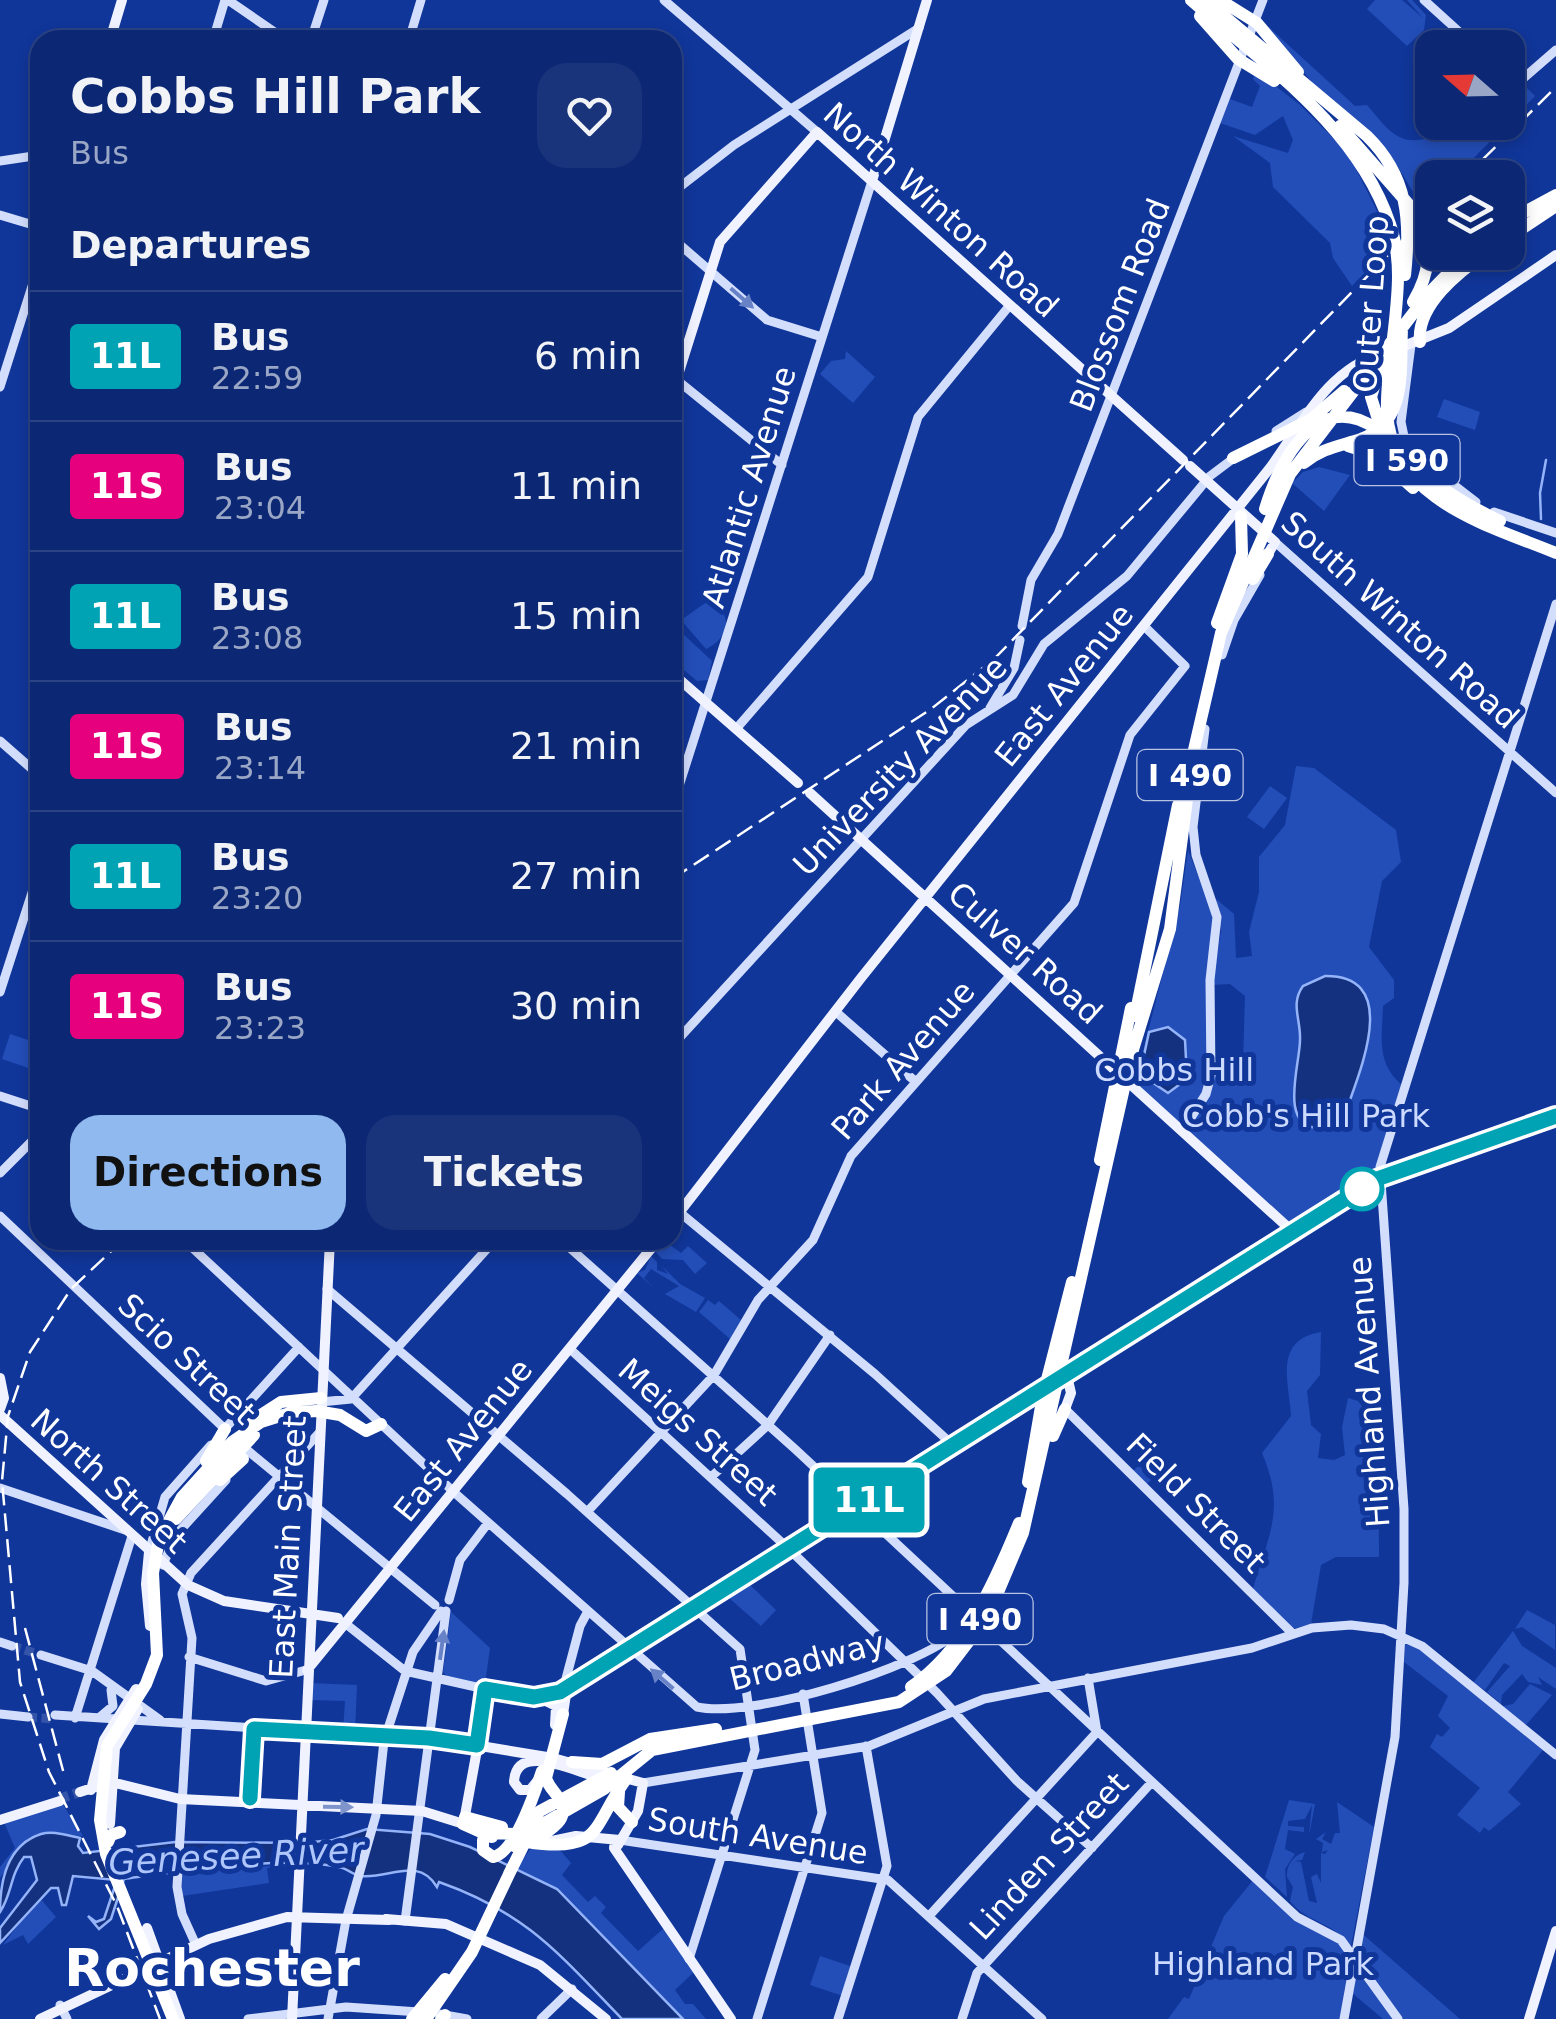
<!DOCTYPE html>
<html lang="en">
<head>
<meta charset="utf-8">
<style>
	body { margin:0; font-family:"DejaVu Sans",sans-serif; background:#1a347c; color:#f1f3f6; height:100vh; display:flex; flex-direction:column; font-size:38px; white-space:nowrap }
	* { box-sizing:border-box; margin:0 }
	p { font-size:32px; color:#9aa6c5 }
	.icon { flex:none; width:55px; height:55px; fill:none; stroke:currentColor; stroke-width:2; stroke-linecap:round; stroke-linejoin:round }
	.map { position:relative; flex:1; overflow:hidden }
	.side { position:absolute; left:30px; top:30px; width:652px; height:1220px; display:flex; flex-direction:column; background:#0c2874; border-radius:30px; box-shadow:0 5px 15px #0003,0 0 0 2px #2c4486 }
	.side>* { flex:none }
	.badge { padding:0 20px; border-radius:8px; font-size:35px; line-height:65px }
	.needle { width:65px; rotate:290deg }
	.tools { position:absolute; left:1415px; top:30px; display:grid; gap:20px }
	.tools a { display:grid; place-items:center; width:110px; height:110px; border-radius:20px; background:#0c2874; box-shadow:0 5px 15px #0003,0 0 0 2px #2c4486; font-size:50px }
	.map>.badge { position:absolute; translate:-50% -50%; box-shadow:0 0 0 5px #fff }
	h2 { padding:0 40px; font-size:38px; line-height:90px }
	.round { display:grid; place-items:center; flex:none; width:105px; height:105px; border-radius:30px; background:#1a347c }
	.headline { display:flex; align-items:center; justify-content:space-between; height:170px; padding:0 40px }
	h1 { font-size:48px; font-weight:700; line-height:75px }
	.cta { display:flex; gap:20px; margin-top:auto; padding:20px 40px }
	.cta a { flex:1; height:115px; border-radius:30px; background:#90b9f0; color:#111; font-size:40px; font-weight:700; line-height:115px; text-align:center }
	.cta a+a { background:#1a347c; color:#f1f3f6 }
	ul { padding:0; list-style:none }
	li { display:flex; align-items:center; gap:30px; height:130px; padding:0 40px; border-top:2px solid #2c4486 }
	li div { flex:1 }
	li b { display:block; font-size:38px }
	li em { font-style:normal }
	li .badge { min-width:110px; font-weight:700; text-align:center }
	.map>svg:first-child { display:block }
	.green { fill:#234eb8 }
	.water { fill:#13317e; stroke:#94b3f8; stroke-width:2.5 }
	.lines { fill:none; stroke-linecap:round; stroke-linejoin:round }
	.stream { stroke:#94b3f8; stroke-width:2.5 }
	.secondary-tunnel { stroke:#3454a9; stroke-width:9; stroke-dasharray:9 4.5; stroke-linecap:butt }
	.primary-tunnel { stroke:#3454a9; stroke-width:10; stroke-dasharray:10 5; stroke-linecap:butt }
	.secondary { stroke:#d3defd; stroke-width:9 }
	.primary { stroke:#f0f3ff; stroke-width:10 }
	.highway { stroke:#fff; stroke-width:12 }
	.rail { stroke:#fff; stroke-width:2.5; stroke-dasharray:18 8; stroke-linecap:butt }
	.oneway { fill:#6882c7 }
	.oneway2 { fill:#8094cc }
	.line-casing { stroke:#fff; stroke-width:22 }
	.line { stroke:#00a3b4; stroke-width:15 }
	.stop-dot { fill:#fff; stroke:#00a3b4; stroke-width:5 }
	.labels { text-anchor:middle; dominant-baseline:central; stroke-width:10; stroke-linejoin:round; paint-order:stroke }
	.shield { fill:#10369a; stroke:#b7c3e1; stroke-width:2.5 }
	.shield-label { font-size:30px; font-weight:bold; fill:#fff }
	.street-label { font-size:32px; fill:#fff; stroke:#10369a }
	.park-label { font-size:32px; fill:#cbdafe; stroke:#10369a }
	.water-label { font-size:35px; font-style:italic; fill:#afc6fb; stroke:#10369a }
	.town-label { font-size:52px; font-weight:bold; fill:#fff; stroke:#10369a }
</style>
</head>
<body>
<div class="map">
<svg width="1556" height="2019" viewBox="0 0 1556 2019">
	<rect width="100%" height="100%" fill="#10369a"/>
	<path class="green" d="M1375 0H1402L1423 18 1407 0H1412L1426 15 1424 30 1407 46 1367 9Z
		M1261 20 1355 106 1367 105C1396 140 1402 148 1445 133L1451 123 1508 122V81L1516 87 1522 83 1535 96 1455 177 1432 178V201L1424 210 1398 167 1315 86Z
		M1256 71 1300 105 1348 153 1393 243 1352 286 1333 258 1330 243 1273 187 1270 163 1233 136 1288 153 1293 140 1283 116 1255 135 1220 123 1230 99 1252 107 1260 86 1253 79Z
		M846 351 875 377 853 403 820 374 831 361 845 359Z
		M1444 399 1480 412 1475 430 1437 417Z
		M1319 467 1350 475 1324 511 1292 483 1303 472Z
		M711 599C733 614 730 638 706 649L681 620Z
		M673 631 682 633 712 661 708 680 697 681 673 661Z
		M1296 766 1314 768 1396 830 1401 862 1382 881 1369 947 1394 980V998L1383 1006C1382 1038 1376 1063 1402 1085L1374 1177 1293 1228 1187 1129 1214 1061 1243 1064 1245 996 1230 984 1212 985 1221 931 1216 899 1234 914 1236 958 1252 956 1249 932 1259 892V857L1285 825Z
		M1270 786 1287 798 1264 829 1247 817Z
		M1188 850 1215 919 1206 1088 1182 1126 1135 1083 1180 906Z
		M10 1034 40 1044V1072L2 1059Z
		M663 1240 681 1253 688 1246 707 1263 695 1274 683 1260 662 1259 655 1251Z
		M651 1256 657 1262V1270L668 1274 661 1265 680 1284 705 1298 696 1312 665 1294 679 1286 651 1269 644 1278 655 1289 637 1273 645 1270Z
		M708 1300 715 1305 719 1301 741 1320 730 1339 699 1312Z
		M1321 1332 1320 1375 1307 1391 1311 1425 1321 1434 1318 1458 1334 1460 1345 1455 1342 1427 1348 1398 1378 1407 1379 1557H1336L1321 1565 1311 1624 1292 1629 1253 1589C1269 1533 1286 1509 1262 1453L1291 1416C1289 1382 1273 1340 1321 1332Z
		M1150 1444 1169 1462 1147 1484 1133 1471 1141 1463 1137 1458Z
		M746 1581 776 1610 761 1626 729 1598Z
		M1527 1610 1555 1625V1650L1522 1627 1515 1629Z
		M451 1612 490 1648 485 1684 448 1677 443 1672Z
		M1513 1631 1522 1646 1556 1668V1689L1538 1677 1542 1685 1528 1682 1522 1674 1502 1695 1501 1704 1487 1692 1510 1666 1504 1663 1485 1690 1473 1683Z
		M1405 1644 1420 1649 1543 1750 1508 1792 1521 1804 1489 1831 1484 1827 1480 1833 1457 1815 1480 1788 1430 1747 1437 1734 1442 1737 1450 1728 1438 1716 1448 1696 1404 1662Z
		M311 1683 357 1685 355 1732 343 1731 345 1701 310 1700Z
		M1530 1684 1552 1695 1526 1725 1503 1706 1513 1704Z
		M1289 1800 1315 1804 1309 1836 1312 1805 1305 1819 1288 1821V1826L1304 1827V1832L1288 1830 1285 1849 1295 1854 1285 1869 1287 1897 1265 1877Z
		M1337 1802 1374 1827 1351 1946C1332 1921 1307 1923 1290 1901L1293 1887 1287 1877C1286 1865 1294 1855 1305 1852L1302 1860 1295 1861 1301 1862 1309 1901 1317 1903 1311 1877 1317 1874 1321 1883V1853L1325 1854 1328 1850 1322 1852 1323 1843 1316 1839 1326 1832 1322 1839 1331 1844 1335 1833H1340Z
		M62 1803 83 1836 40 1834 25 1843 0 1878V1867L15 1848 4 1822Z
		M533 1846 559 1849 571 1863 562 1875 588 1902 595 1896 606 1907 601 1913 638 1951 664 1928 694 1972 675 1990 685 2004H693L706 2019H683L557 1889 515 1869Z
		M293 1865 267 1868 269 1883 182 1896 180 1871Z
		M1254 1879C1286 1909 1322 1928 1354 1957L1358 1930 1460 2019H1383L1345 1987 1342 2019H1168L1184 1997 1189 1999 1224 1916Z
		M39 1897 56 1917 28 1944 23 1935 3 1945Z
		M820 1956 853 1967 843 1996 810 1985Z"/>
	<path class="water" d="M1325 976C1403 975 1359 1073 1345 1114 1338 1123 1331 1129 1319 1128 1278 1127 1300 1065 1300 1040 1301 1019 1290 1004 1303 986Z
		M1168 1027 1185 1040 1187 1079 1168 1093 1146 1078 1143 1060 1149 1032Z
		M367 1829 430 1834 470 1847 557 1889 683 2019H622C559 1954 527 1913 439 1882L437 1887C418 1855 388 1880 360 1876 352 1874 346 1868 339 1867 285 1855 182 1871 124 1879L111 1919 99 1929 88 1916 96 1922 104 1919 117 1880 73 1876 66 1905H62L58 1888H51L0 1943V1928L37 1880 31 1857H24C10 1875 12 1894 0 1912 0 1882 7 1845 41 1834 54 1830 68 1836 80 1838L78 1846 83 1853 175 1842 302 1843 333 1840Z"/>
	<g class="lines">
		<path class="stream" d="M1541 519 1540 493 1546 460"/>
		<path class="secondary-tunnel" d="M12 1646 41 1655
			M28 1717 55 1719"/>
		<path class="primary-tunnel" d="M59 1799 80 1792"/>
		<path class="secondary" d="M228 0 286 40
			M664 0 817 132
			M1424 0 1477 48
			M213 40 225 0
			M311 40 324 0
			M409 40 421 0
			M1508 75 1519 82 1556 50
			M0 161 40 155
			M672 193 734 145 919 28
			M0 215 40 227
			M672 238 767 320 822 337
			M1411 345 1401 422 1405 441 1415 455 1476 502
			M672 376 782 465
			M0 387 40 261
			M1276 431 1306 412
			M1494 512 1556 533
			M1275 542 1556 793
			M1022 626 1031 580 1058 534 1263 0
			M1222 655 1234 620 1260 575
			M990 708 1014 668 1020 640
			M736 729 868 577 918 417 1010 305
			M0 741 40 776
			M672 808 872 181
			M0 992 40 868
			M836 1012 916 1082
			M672 1046 966 725 1013 695 1044 644 1127 576 1210 476 1238 455
			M0 1096 40 1109
			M1183 1130 1206 1094 1211 1075 1210 980 1217 917 1196 855 1193 827 1205 729
			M0 1173 40 1133
			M672 1206 875 1374 955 1447
			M0 1216 226 1430
			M184 1240 456 1494 697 1707C752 1719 916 1669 959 1631
			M561 1240 795 1449 1297 1917 1341 1940 1398 2019
			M327 1289 567 1494 740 1649 755 1750 689 1959
			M570 1349 790 1550 937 1693 1017 1781 1092 1848
			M321 1402 351 1399 495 1240
			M1065 1409 1292 1633
			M221 1433 299 1347
			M241 1445 435 1605
			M711 1477 768 1425 830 1335
			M0 1488 125 1530
			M587 1512 714 1375 758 1300 813 1240 851 1156 1074 903 1130 735 1185 666 1144 626
			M149 1552 165 1497 211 1445
			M163 1565 175 1536 226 1480
			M449 1600 460 1560 488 1523
			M346 1624 405 1671 485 1689
			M0 1642 12 1646
			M41 1655 92 1671 160 1720
			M189 1657 266 1681 306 1670
			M563 1690 580 1626 587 1613
			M0 1714 28 1717
			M55 1715 303 1731
			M100 1717 113 1706 111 1690
			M75 1718 132 1536
			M643 1783 869 1746 984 1699 1252 1648 1312 1628 1351 1625 1384 1629 1422 1646 1556 1755
			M620 1840 888 1880 1042 2019
			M929 1916 1097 1732 1088 1678
			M405 1921 446 1611
			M196 1945 182 1914 177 1887 192 1638 182 1594 191 1573 319 1433
			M60 2005 67 2019
			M439 2014 467 2019
			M248 2019 346 2007 419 2012
			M328 2019 346 1920 376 1815 384 1741 413 1652 441 1611
			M541 2019 572 1989
			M757 2019 822 1813 803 1694
			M838 2019 887 1866 866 1746
			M962 2019 977 1973 1152 1782
			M1344 2019 1395 1737 1404 1583V1509L1380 1167 1556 604"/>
		<path class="primary" d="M110 40 122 0
			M872 181 927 0
			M1399 348 1449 328 1556 255
			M672 394 720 242 817 132 1183 460
			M1190 466 1275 542 1268 554
			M672 673 798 783
			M810 793 1293 1232
			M672 1222 861 978 1270 468C1302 424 1327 369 1383 353
			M0 1378 4 1398 0 1409
			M1065 1409 1071 1393 1067 1376
			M0 1415 188 1585 224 1601 338 1618
			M149 1552 146 1584 150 1626
			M307 1670 658 1240
			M485 1698V1689L534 1697 556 1694 1377 1179 1556 1116
			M540 1698 556 1706 555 1725
			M563 1714 567 1688
			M303 1731 432 1738 553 1758 643 1783
			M538 1780 530 1790H520L514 1782C516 1741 575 1772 598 1777
			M91 1790 104 1740 136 1689
			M80 1792 111 1782 180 1799 422 1811 467 1825
			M0 1820 60 1801
			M464 1821 487 1695
			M110 1824 115 1748 138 1709
			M552 1841 576 1836 620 1840
			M615 1841 614 1848 731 2019
			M618 1845 638 1811 643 1783
			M386 1919 446 1924 540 1965 606 2019
			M147 1928 180 2019
			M40 2019 209 1939 287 1917 389 1920
			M292 2019 330 1240
			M1529 2019 1556 1931"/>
		<path class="highway" d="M1191 0C1265 65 1357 126 1390 224 1402 259 1398 293 1394 329 1391 356 1386 385 1387 412 1392 501 1488 525 1556 553
			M1205 0 1367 136C1408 176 1411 221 1405 275
			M1220 0 1257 23 1298 72
			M1200 16 1238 59 1274 81
			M1340 126 1432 231
			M1508 221 1556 195
			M1508 238 1556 206
			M1413 302C1430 273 1434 248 1414 219
			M1420 342C1416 305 1460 271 1487 252
			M1381 429 1371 397 1381 363
			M1348 446 1376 455 1413 488
			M1233 458 1310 420 1344 391
			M1304 463C1322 448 1340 446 1361 439 1408 422 1400 369 1402 329
			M1265 509C1279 463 1316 388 1375 428 1399 444 1417 468 1439 485 1458 500 1479 511 1500 521
			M1253 579 1268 554
			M1217 623 1242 554 1241 516
			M1135 1016 1178 805
			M1100 1160 1131 1008
			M247 1424 281 1402 321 1398
			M1053 1436 1065 1409
			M206 1461 225 1429
			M220 1480 243 1459
			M1028 1482 1043 1395 1072 1282
			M176 1519 254 1435
			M911 1687C966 1648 994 1584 1019 1523
			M572 1762 602 1764 650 1739 716 1729
			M619 1792 618 1807 632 1822
			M465 1817 502 1827
			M463 1824 492 1837
			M523 1832C520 1833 517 1834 514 1834L490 1833 483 1840V1850L493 1857C515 1853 535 1792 542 1771
			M108 1842 111 1835 120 1832
			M527 1842C604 1854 591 1826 627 1778
			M533 1842C546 1831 573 1821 559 1799 554 1790 549 1788 546 1778L563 1714
			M514 1846 540 1811 611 1773
			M509 1874 524 1844 541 1825 604 1789 652 1750 899 1702 946 1671 988 1616 1023 1533 1132 1053 1170 929 1193 754 1221 633 1290 474 1428 294 1469 252
			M173 2019 106 1854 100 1820 107 1746 146 1684 157 1655 153 1573 159 1539 182 1497 232 1442 261 1422 290 1413 316 1411 340 1415 366 1431 381 1424
			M412 2019 445 1979
			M426 2019 472 1952 511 1870
			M441 2019 445 2015"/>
		<path class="rail" d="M1464 178 1556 87
			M672 879 931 709 994 659 1432 210
			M123 1240 71 1289 30 1352 8 1416 2 1481 20 1682 49 1772 117 1906 160 2019
			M25 1628 65 1778"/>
	</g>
	<defs><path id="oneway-solid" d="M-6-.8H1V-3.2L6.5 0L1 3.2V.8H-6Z" transform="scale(2.5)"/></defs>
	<g class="oneway">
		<use href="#oneway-solid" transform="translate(742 298) rotate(41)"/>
		<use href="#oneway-solid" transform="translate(442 1645) rotate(-82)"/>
		<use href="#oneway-solid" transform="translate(662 1679) rotate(-139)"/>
	</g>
	<use class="oneway2" href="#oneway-solid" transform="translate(338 1807) rotate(1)"/>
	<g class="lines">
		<g class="line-casing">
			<path id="line" d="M250 1798 254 1729 429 1738 477 1745 485 1689 534 1697 560 1692 1377 1179 1556 1116"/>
		</g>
		<use href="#line" class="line"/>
	</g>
	<circle class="stop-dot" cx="1362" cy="1189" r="20"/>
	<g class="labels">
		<g class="shield">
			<rect x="1354.5" y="435" width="105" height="50" rx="8"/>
			<rect x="1137.5" y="750" width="105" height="50" rx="8"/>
			<rect x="927.5" y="1594" width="105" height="50" rx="8"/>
		</g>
		<g class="shield-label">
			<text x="1407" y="460">I 590</text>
			<text x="1190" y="775">I 490</text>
			<text x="980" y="1619">I 490</text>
		</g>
		<g class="street-label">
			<text transform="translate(941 210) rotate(42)">North Winton Road</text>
			<text transform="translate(1371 304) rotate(-86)">Outer Loop</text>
			<text transform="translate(1120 305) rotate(-69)">Blossom Road</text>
			<text transform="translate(749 487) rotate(-73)">Atlantic Avenue</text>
			<text transform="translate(1400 620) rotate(42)">South Winton Road</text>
			<text transform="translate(1064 685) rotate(-51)">East Avenue</text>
			<text transform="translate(900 766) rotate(-46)">University Avenue</text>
			<text transform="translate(1025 953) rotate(42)">Culver Road</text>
			<text transform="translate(903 1060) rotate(-49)">Park Avenue</text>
			<text transform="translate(187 1359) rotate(43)">Scio Street</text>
			<text transform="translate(1369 1392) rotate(-94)">Highland Avenue</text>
			<text transform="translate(698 1432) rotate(42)">Meigs Street</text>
			<text transform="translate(463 1440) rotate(-51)">East Avenue</text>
			<text transform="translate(109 1481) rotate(42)">North Street</text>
			<text transform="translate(1196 1503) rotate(45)">Field Street</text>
			<text transform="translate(288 1547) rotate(-87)">East Main Street</text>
			<text transform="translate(807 1661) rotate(-14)">Broadway</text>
			<text transform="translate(758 1836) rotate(9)">South Avenue</text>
			<text transform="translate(1049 1856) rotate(-47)">Linden Street</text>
		</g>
		<g class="park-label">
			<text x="1174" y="1070">Cobbs Hill</text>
			<text x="1306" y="1116">Cobb's Hill Park</text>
			<text x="1263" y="1964">Highland Park</text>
		</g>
		<g class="water-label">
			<text transform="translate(236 1856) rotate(-3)">Genesee River</text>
		</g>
		<g class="town-label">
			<text x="212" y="1968">Rochester</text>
		</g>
	</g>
</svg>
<div class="tools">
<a><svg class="needle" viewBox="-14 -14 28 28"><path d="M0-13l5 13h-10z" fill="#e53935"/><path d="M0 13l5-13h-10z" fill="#9aa6c5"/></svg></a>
<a><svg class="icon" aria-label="layers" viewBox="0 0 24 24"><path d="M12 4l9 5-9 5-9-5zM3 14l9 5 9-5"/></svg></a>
</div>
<b class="badge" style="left:869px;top:1500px;background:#00a3b4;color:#fff">11L</b>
<section class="side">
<div class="headline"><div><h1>Cobbs Hill Park</h1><p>Bus</p></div><a class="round"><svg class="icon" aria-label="heart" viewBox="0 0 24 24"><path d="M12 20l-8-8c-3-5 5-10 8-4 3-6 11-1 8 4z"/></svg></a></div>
<h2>Departures</h2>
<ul>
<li><span class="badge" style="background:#00a3b4;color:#fff">11L</span><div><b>Bus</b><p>22:59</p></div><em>6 min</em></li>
<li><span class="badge" style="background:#e6007e;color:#fff">11S</span><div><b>Bus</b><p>23:04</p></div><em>11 min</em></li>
<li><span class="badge" style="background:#00a3b4;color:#fff">11L</span><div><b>Bus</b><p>23:08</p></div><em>15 min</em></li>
<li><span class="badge" style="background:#e6007e;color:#fff">11S</span><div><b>Bus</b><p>23:14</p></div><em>21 min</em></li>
<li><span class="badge" style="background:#00a3b4;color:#fff">11L</span><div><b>Bus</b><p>23:20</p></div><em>27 min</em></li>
<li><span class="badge" style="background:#e6007e;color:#fff">11S</span><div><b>Bus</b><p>23:23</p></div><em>30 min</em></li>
</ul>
<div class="cta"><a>Directions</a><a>Tickets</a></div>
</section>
</div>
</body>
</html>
